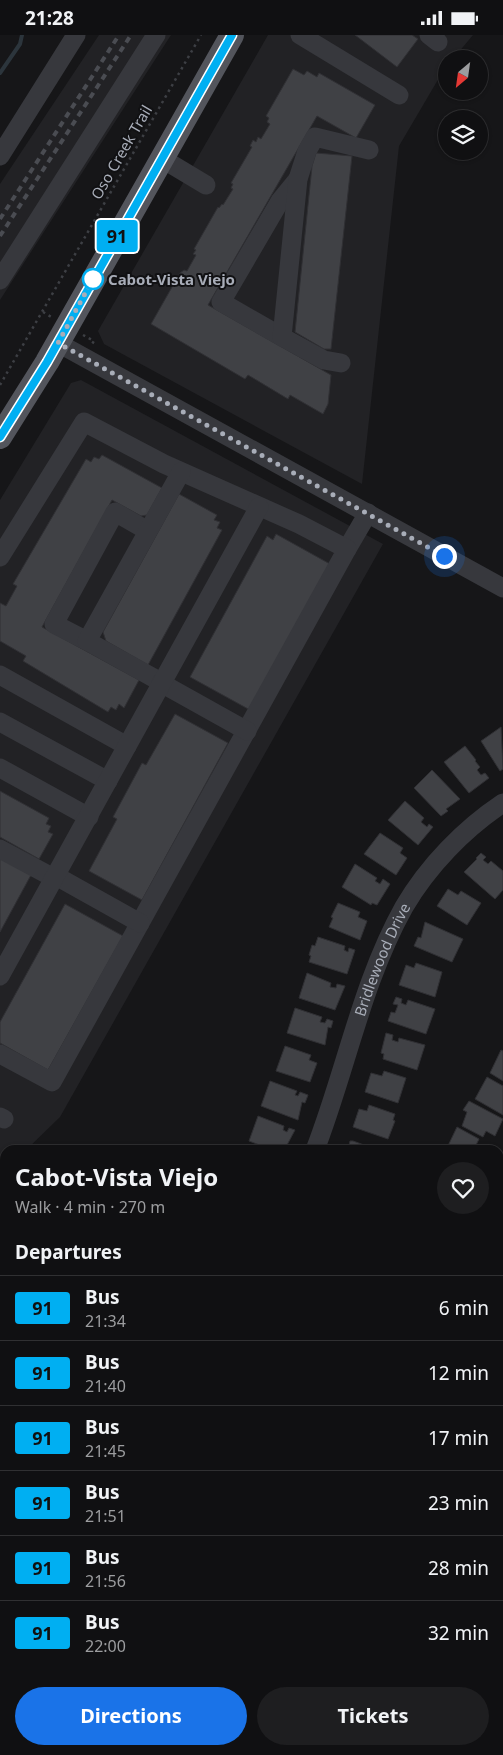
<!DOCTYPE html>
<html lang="en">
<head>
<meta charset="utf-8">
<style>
	body { margin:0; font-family:"Noto Sans",sans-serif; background:#1e1e20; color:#f1f3f6; height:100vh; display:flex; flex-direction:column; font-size:19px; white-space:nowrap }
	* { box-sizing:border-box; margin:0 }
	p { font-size:16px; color:#9c9d9f }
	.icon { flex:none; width:28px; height:28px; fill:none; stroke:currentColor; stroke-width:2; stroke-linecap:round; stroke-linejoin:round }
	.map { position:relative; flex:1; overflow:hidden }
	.details { position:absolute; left:0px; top:1110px; width:504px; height:610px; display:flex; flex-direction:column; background:#101012; border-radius:15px 15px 0 0; box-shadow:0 1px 4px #0004,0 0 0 1px #303032 }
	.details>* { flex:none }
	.badge { padding:0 10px; border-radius:4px; font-size:18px; line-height:32px }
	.needle { width:32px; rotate:209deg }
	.fabs { position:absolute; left:438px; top:15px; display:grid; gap:10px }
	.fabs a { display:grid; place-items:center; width:50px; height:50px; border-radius:50%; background:#101012; box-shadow:0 1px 4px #0004,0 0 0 1px #303032; font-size:25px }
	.you { position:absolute; width:25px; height:25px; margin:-12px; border:4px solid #fff; border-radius:50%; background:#1a73e8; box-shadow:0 0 0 8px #1a73e833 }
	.map>.badge { position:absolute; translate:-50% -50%; box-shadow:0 0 0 2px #fff }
	h2 { padding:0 15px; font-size:19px; line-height:45px }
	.round { display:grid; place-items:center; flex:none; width:52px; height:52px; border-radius:26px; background:#1e1e20 }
	.headline { display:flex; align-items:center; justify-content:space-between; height:85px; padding:0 15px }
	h1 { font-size:24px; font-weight:700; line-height:38px }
	.cta { display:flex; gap:10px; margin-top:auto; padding:10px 15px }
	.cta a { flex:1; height:58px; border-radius:30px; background:#1a73e8; color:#fff; font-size:20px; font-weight:700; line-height:58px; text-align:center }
	.cta a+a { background:#1e1e20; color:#f1f3f6 }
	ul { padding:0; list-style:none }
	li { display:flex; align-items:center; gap:15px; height:65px; padding:0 15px; border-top:1px solid #303032 }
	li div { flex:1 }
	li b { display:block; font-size:19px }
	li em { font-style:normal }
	li .badge { min-width:55px; font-weight:700; text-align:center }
	.status { display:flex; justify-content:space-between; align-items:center; height:35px; padding:0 25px; background:#101012; direction:ltr }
	.status svg { height:14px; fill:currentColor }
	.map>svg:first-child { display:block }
	.built { fill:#222225 }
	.green { fill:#1e261f }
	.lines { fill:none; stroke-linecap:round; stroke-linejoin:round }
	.stream { stroke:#2c353c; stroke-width:4 }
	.building { fill:#404145; stroke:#303034 }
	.path { stroke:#3d3f44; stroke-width:2.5; stroke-dasharray:2.5 4; stroke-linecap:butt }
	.minor { stroke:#37383d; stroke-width:19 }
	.major { stroke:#53555c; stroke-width:24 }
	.rail { stroke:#4a4c52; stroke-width:4; stroke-dasharray:6 5; stroke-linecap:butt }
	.line-casing { stroke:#fff; stroke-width:11 }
	.line { stroke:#00aff2; stroke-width:8 }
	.walk { stroke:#a8adb8; stroke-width:5; stroke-dasharray:0 9 }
	.stop-dot { fill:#fff; stroke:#00aff2; stroke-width:2.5 }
	.labels { text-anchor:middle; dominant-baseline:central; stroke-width:4; stroke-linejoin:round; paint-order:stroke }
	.street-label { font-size:15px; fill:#a8adb8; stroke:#111113 }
	.stop-label { font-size:15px; font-weight:bold; fill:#a8adb8; stroke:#111113; text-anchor:start }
</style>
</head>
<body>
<div class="status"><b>21:28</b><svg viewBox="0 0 49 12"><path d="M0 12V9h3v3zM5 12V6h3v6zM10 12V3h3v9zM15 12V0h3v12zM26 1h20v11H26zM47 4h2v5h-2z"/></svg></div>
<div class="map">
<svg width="503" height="1720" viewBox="0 0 503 1720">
	<rect width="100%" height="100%" fill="#161618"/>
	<path class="built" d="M99 0H171L0 265V149Z
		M268 0H473L453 24H446V31L399 111 362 449 104 309 98 296Z
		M81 345 383 509 60 1082 26 1115H5V1136L0 1141V465L71 348Z"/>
	<path class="green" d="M5 1499V1708L0 1709V1502Z"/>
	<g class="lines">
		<path class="stream" d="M0 38 20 9 22 0"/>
	</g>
	<path class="building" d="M355 0H412L418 4 397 32Z
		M293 34 304 40 307 36 317 42 319 38 375 70 356 103 317 81 208 270 331 340 328 369 323 379 290 360 288 364 248 340 245 344 151 289 180 238 184 235 187 236 196 220 193 219 196 215 194 214 218 172 219 173 222 169 223 170 233 154 231 153 233 149 231 148 252 112 250 111 253 105 256 107 258 102 261 104 270 89 267 87 269 83 266 81Z
		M316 118 352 121 331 314H324L295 297 312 131Z
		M102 420 162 453 147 480 141 481 112 465 42 592 139 645 124 673 119 669 116 675 111 672 108 677 23 626 26 621 0 606V568L6 571 17 551 13 549 86 424 91 427 94 422 99 424Z
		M179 459 217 480 214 485 220 487 217 493 222 495 148 630 106 606 103 597Z
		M276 499 330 529 250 675 190 642 267 501 273 505Z
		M175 679 228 708 142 865 89 836 117 784 113 782 142 728 146 730Z
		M501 692 503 734 500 736 481 706Z
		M465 711 476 725 475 726 480 732 477 735 481 740 485 738 489 743 469 758 444 727Z
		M432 735 460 764 446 774 448 776 441 781 414 753Z
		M0 756 49 783 46 789 51 791 48 797 53 799 39 824 0 802Z
		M405 766 424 783 421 787 427 792 429 789 433 792 418 810 388 785Z
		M380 798 403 813 400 818 407 823 396 840 364 819Z
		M481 818 486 822 483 825 488 829 491 826 503 836V855L495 864 464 837 477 824 476 823Z
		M0 823 31 840 0 897Z
		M355 829 377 843 375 846 380 849 383 844 390 849 377 870 372 868 371 870 342 852Z
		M448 854 458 860 461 856 481 868 467 890 437 871Z
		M338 868 360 877 358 882 367 886 360 905 329 892 333 883 331 882Z
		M65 869 123 901 48 1035 0 1008V987Z
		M425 887 463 904 452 927 414 911 418 902 421 903Z
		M318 902 345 911 344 915 348 917 349 913 355 915 347 939 309 927 311 921 309 920 312 910 315 911Z
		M416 928 442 937 435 962 399 950 406 930 414 933Z
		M307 938 331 948 330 952 336 953 337 949 345 951 335 975 299 963Z
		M396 962 402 964 401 968 406 970 408 965 435 974 426 999 388 986 391 977 395 978 398 970 393 969Z
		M295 973 322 982 320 987 325 988 327 984 333 986 331 993 328 992 325 1010 287 998Z
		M386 998 393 1000 392 1005 398 1007 399 1003 425 1010 417 1035 383 1024 384 1019 381 1018Z
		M285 1011 311 1020 309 1025 317 1028 310 1047 276 1036Z
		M501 1015 503 1016V1046L490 1038Z
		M384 1036 406 1043 398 1068 365 1057 371 1038 382 1041Z
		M487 1042 503 1051V1080L475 1064Z
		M270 1046 297 1056 295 1060 298 1061 300 1057 308 1060 305 1068 302 1067 298 1085 261 1071Z
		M469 1066 503 1084 495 1101 486 1096 483 1102 462 1091 467 1077 463 1075Z
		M369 1070 395 1079 393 1085 395 1086 388 1104 353 1092 359 1074 367 1076Z
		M258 1081 284 1091 283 1095 287 1097 289 1093 295 1095 287 1110 289 1111 288 1115H273L249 1106Z
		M457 1092 479 1104 476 1110 485 1115H446Z
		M350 1106H353L378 1115H348Z
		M499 1284 503 1286V1316L499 1313Z
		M501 1327 503 1328V1357L499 1355Z
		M5 1396V1422L0 1417V1401Z
		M0 1422 5 1427V1457L2 1460Z
		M107 1715H145L147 1720H108Z
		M271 1715H286L288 1720H262Z
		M300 1715H328L331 1720H302Z"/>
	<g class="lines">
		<path class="path" d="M43 277 53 283
			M83 300 94 306 92 309
			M0 350 201 0
			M0 1508 5 1514
			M0 1703 5 1702"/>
		<g class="minor">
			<path d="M300 0 399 60"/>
			<path d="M429 0 438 7"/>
			<path d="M0 121 76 0"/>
			<path d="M161 123 206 150"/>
			<path d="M0 245 156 0"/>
			<path d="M282 302 221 267 280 166 298 144"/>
			<path d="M58 308 503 553"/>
			<path d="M341 328 324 325 282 302 298 144 307 116 315 102 369 115"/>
			<path d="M347 514 368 478"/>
			<path d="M0 522 84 387 164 429 299 489 347 514 52 1047 0 1019"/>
			<path d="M87 606 54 589 115 477 148 496"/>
			<path d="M0 640 127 711"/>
			<path d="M161 647 87 606 181 437"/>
			<path d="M161 648 247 696"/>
			<path d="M0 687 108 746"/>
			<path d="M0 733 89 782"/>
			<path d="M0 814 54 843"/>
			<path d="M56 841 140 888"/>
			<path d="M0 941 259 472"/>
			<path d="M0 1082 4 1084"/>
			<path id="s1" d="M315 1115C346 1035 362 947 404 872 428 831 464 794 503 768"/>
			<path d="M499 1228 503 1226"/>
			<path d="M0 1485 5 1481"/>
			<path d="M499 1695 503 1693"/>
			<path d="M94 1715 96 1720"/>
			<path d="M187 1715 189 1720"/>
			<path d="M422 1720 436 1715"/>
		</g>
		<path class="major" d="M0 402 47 327 232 0"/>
		<path class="rail" d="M0 184 119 0
			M0 201 131 0"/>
	</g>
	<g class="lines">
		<g class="line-casing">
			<path id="line" d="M0 402 47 327 232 0"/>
		</g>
		<use href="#line" class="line"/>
		<path class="walk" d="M93 244 58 308 444 521"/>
	</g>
	<circle class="stop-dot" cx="93" cy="244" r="10"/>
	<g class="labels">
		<g class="street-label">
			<text transform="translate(121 117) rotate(-60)">Oso Creek Trail</text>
			<text stroke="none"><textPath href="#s1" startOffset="202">Bridlewood Drive</textPath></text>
		</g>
		<g class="stop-label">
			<text x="108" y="244">Cabot-Vista Viejo</text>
		</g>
	</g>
</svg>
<div class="fabs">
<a><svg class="needle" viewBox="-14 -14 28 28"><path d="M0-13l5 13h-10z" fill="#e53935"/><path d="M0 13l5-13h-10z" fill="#9c9d9f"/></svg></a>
<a><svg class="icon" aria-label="layers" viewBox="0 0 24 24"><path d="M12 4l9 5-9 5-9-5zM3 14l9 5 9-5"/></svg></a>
</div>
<div class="you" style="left:444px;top:521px"></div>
<b class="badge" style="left:117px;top:201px;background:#00aff2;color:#111">91</b>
<section class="details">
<div class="headline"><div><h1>Cabot-Vista Viejo</h1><p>Walk · 4 min · 270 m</p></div><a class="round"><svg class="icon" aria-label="heart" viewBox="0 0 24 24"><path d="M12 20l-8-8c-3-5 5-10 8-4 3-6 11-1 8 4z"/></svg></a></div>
<h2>Departures</h2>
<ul>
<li><span class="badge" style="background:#00aff2;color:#111">91</span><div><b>Bus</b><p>21:34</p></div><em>6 min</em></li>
<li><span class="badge" style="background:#00aff2;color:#111">91</span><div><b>Bus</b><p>21:40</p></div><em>12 min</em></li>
<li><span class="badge" style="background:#00aff2;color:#111">91</span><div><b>Bus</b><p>21:45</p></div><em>17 min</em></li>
<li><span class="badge" style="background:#00aff2;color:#111">91</span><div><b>Bus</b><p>21:51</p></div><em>23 min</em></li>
<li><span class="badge" style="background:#00aff2;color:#111">91</span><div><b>Bus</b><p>21:56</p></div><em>28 min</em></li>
<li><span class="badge" style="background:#00aff2;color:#111">91</span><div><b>Bus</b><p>22:00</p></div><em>32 min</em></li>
</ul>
<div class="cta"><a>Directions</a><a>Tickets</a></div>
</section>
</div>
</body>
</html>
